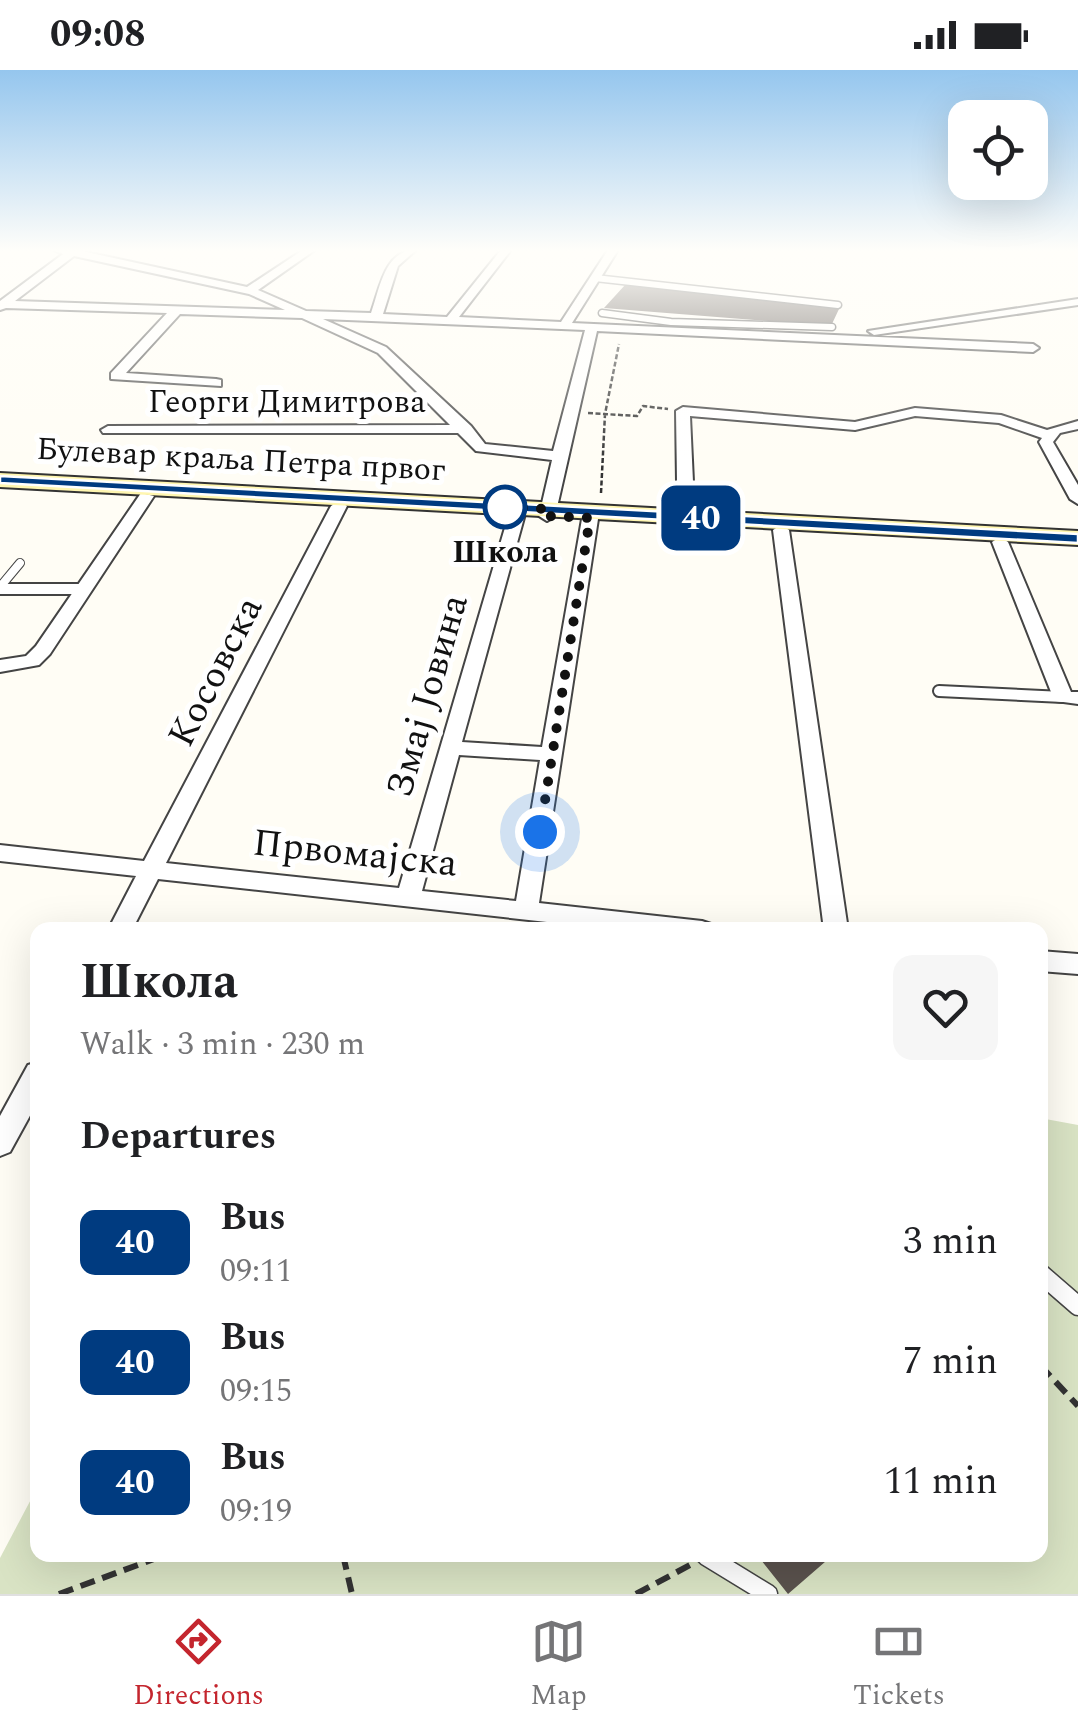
<!DOCTYPE html>
<html lang="en">
<head>
<meta charset="utf-8">
<style>
	body { margin:0; font-family:Spectral,serif; background:#f6f6f6; color:#202124; height:100vh; display:flex; flex-direction:column; font-size:38px; white-space:nowrap }
	* { box-sizing:border-box; margin:0 }
	p { font-size:32px; color:#757577 }
	.icon { flex:none; width:55px; height:55px; fill:none; stroke:currentColor; stroke-width:2; stroke-linecap:round; stroke-linejoin:round }
	.map { position:relative; flex:1; overflow:hidden }
	.details { position:absolute; left:30px; top:852px; width:1018px; height:640px; display:flex; flex-direction:column; background:#fff; border-radius:20px; box-shadow:0 10px 40px #0002 }
	.details>* { flex:none }
	.badge { padding:0 20px; border-radius:15px; font-size:35px; line-height:65px }
	.controls { position:absolute; left:948px; top:30px; display:grid; gap:20px }
	.controls a { display:grid; place-items:center; width:100px; height:100px; border-radius:20px; background:#fff; box-shadow:0 10px 40px #0002; font-size:50px }
	.you { position:absolute; width:50px; height:50px; margin:-25px; border:8px solid #fff; border-radius:50%; background:#1a73e8; box-shadow:0 0 0 15px #1a73e833 }
	.map>.badge { position:absolute; translate:-50% -50%; box-shadow:0 0 0 5px #fff }
	h2 { padding:0 50px; font-size:38px; line-height:90px }
	.round { display:grid; place-items:center; flex:none; width:105px; height:105px; border-radius:20px; background:#f6f6f6 }
	.overview { display:flex; align-items:center; justify-content:space-between; height:170px; padding:0 50px }
	h1 { font-size:48px; font-weight:700; line-height:75px }
	ul { padding:0; list-style:none }
	li { display:flex; align-items:center; gap:30px; height:120px; padding:0 50px }
	li div { flex:1 }
	li b { display:block; font-size:38px }
	li em { font-style:normal }
	li .badge { min-width:110px; font-weight:700; text-align:center }
	.status { display:flex; justify-content:space-between; align-items:center; height:70px; padding:0 50px; background:#fff; direction:ltr }
	.status svg { height:28px; fill:currentColor }
	.tabs { display:flex; justify-content:space-around; align-items:center; height:140px; border-top:2px solid #e0e0e0; background:#fff; font-size:28px; color:#757577 }
	.tabs a { display:grid; justify-items:center; gap:5px }
	.tabs .selected { color:#c4262e }
	.map>svg:first-child { display:block }
	.cemetery { fill:#d9e3c4 }
	.building { fill:#5a524d }
	.lines { fill:none; stroke-linecap:round; stroke-linejoin:round }
	.lane-far3-casing { stroke:#444; stroke-width:9 }
	.lane-far2-casing { stroke:#444; stroke-width:10 }
	.lane-far1-casing { stroke:#444; stroke-width:14 }
	.lane-casing { stroke:#444; stroke-width:21 }
	.street-casing { stroke:#444; stroke-width:4 }
	.secondary-casing { stroke:#333; stroke-width:4 }
	.path-far1 { stroke:#333; stroke-width:2.5; stroke-dasharray:5 2.5; stroke-linecap:butt }
	.path { stroke:#333; stroke-width:6; stroke-dasharray:15 8; stroke-linecap:butt }
	.lane-far3 { stroke:#fff; stroke-width:6 }
	.lane-far2 { stroke:#fff; stroke-width:8 }
	.lane-far1 { stroke:#fff; stroke-width:10 }
	.lane { stroke:#fff; stroke-width:18 }
	.street { fill:#fff; fill-rule:evenodd }
	.secondary { fill:#fff6b0; fill-rule:evenodd }
	.line { fill:#003b80; stroke:#fff; stroke-width:2.5 }
	.walk { stroke:#111; stroke-width:10; stroke-dasharray:0 18 }
	.stop-dot { fill:#fff; stroke:#003b80; stroke-width:5 }
	.labels { text-anchor:middle; dominant-baseline:central; stroke-width:10; stroke-linejoin:round; paint-order:stroke }
	.far-street-label { font-size:32px; fill:#111; stroke:#fff }
	.far-stop-label { font-size:32px; font-weight:bold; fill:#111; stroke:#fff }
	.street-label { font-size:38px; fill:#111; stroke:#fff }
</style>
</head>
<body>
<div class="status"><b>09:08</b><svg viewBox="0 0 49 12"><path d="M0 12V9h3v3zM5 12V6h3v6zM10 12V3h3v9zM15 12V0h3v12zM26 1h20v11H26zM47 4h2v5h-2z"/></svg></div>
<div class="map">
<svg width="1078" height="1524" viewBox="0 0 1078 1524">
	<rect width="100%" height="100%" fill="#fffdf5"/>
	<path class="cemetery" d="M1040 1048 1078 1055V1524H0V1488L37 1418 38 1485H1040Z"/>
	<path class="building" d="M625 215 839 239 831 256 604 238Z
		M757 1485H833L788 1524Z"/>
	<g class="lines">
		<g class="lane-far3-casing">
			<path id="lane-far3" d="M595 208 838 235
				M602 243 671 252 832 257"/>
		</g>
		<g class="lane-far2-casing">
			<path id="lane-far2" d="M0 517 20 493
				M0 519H81"/>
		</g>
		<g class="lane-far1-casing">
			<path id="lane-far1" d="M0 519H81
				M939 621 1063 627"/>
		</g>
		<g class="lane-casing">
			<path id="lane" d="M1040 1203 1078 1236
				M706 1486 768 1524"/>
		</g>
		<g class="street-casing">
			<path id="street" d="M53 180H77L247 217 303 180H315L258 220 306 241 371 243C380 219 384 180 416 180L398 196 383 244 447 247 501 180H511L459 247 561 252 608 180H618L572 253 1033 274 1039 278 1033 282 597 261 555 446 547 451 539 446 552 390 476 381 458 363H103L101 360 108 356 450 355 378 283 302 248 180 244 126 303 216 309 221 310V316L111 309V303L167 243 6 238 0 240V231L63 184ZM74 186 249 224 285 240 15 231ZM323 249 585 260 553 381 485 374 471 356 386 277Z
				M1078 229V235L874 265 868 261Z
				M683 337 855 352 915 338 1001 345 1047 360 1078 351V359L1060 363 1053 372 1078 415V434L1070 429 1039 372 1042 368 999 353 915 346 855 360 690 346 693 412 685 417 677 412 676 341Z
				M141 423 154 426 50 584 39 595 0 602V590L26 586 36 576Z
				M339 431 347 436 166 793 399 818 509 444 517 439 525 444 462 672 542 677 582 449 590 444 598 449 539 833 702 851 711 854 714 860H620L158 809 132 860H108L136 806 0 791V775L144 791 331 436ZM459 685 540 690 516 831 422 821Z
				M781 455 789 460 848 860H824L773 460Z
				M1000 467 1008 472 1071 622H1078V634L1056 631 1053 627 992 472Z
				M1040 881 1078 884V904L1040 901Z
				M38 992V1031L10 1082 0 1086V1046L28 995Z"/>
		</g>
		<g class="secondary-casing">
			<path id="secondary" d="M0 403 1078 461V475L0 417Z"/>
		</g>
		<path class="path-far1" d="M588 343 637 346 643 336 668 339
			M601 423 605 344 619 274"/>
		<path class="path" d="M1040 1295 1078 1336
			M343 1485 352 1524
			M59 1524 165 1485
			M636 1524 690 1495"/>
		<use href="#lane-far3" class="lane-far3"/>
		<use href="#lane-far2" class="lane-far2"/>
		<use href="#lane-far1" class="lane-far1"/>
		<use href="#lane" class="lane"/>
		<use href="#street" class="street"/>
		<use href="#secondary" class="secondary"/>
	</g>
	<linearGradient id="sky" x2="0" y2="1"><stop stop-color="#95c6ee"/><stop offset="0.46" stop-color="#fffefa"/><stop offset="1" stop-color="#fffefa" stop-opacity="0"/></linearGradient>
	<rect width="1078" height="393" fill="url(#sky)"/>
	<path class="line" d="M0 406 1078 464V473L0 413Z"/>
	<g class="lines">
		<path class="walk" d="M505 437 548 439 547 446 590 448 540 762"/>
	</g>
	<circle class="stop-dot" cx="505" cy="437" r="20"/>
	<g class="labels">
		<g class="far-street-label">
			<text x="287" y="332">Георги Димитрова</text>
			<text transform="translate(241 390) rotate(3)">Булевар краља Петра првог</text>
		</g>
		<g class="far-stop-label">
			<text x="505" y="482">Школа</text>
		</g>
		<g class="street-label">
			<text transform="translate(216 602) rotate(-63)">Косовска</text>
			<text transform="translate(428 626) rotate(-74)">Змај Јовина</text>
			<text transform="translate(355 784) rotate(6)">Првомајска</text>
		</g>
	</g>
</svg>
<div class="controls">
<a><svg class="icon" aria-label="locate" viewBox="0 0 24 24"><circle cx="12" cy="12" r="6"/><path d="M12 2v4M12 18v4M2 12h4M18 12h4"/></svg></a>
</div>
<div class="you" style="left:540px;top:762px"></div>
<b class="badge" style="left:701px;top:448px;background:#003b80;color:#fff">40</b>
<section class="details">
<div class="overview"><div><h1>Школа</h1><p>Walk · 3 min · 230 m</p></div><a class="round"><svg class="icon" aria-label="heart" viewBox="0 0 24 24"><path d="M12 20l-8-8c-3-5 5-10 8-4 3-6 11-1 8 4z"/></svg></a></div>
<h2>Departures</h2>
<ul>
<li><span class="badge" style="background:#003b80;color:#fff">40</span><div><b>Bus</b><p>09:11</p></div><em>3 min</em></li>
<li><span class="badge" style="background:#003b80;color:#fff">40</span><div><b>Bus</b><p>09:15</p></div><em>7 min</em></li>
<li><span class="badge" style="background:#003b80;color:#fff">40</span><div><b>Bus</b><p>09:19</p></div><em>11 min</em></li>
</ul>
</section>
</div>
<nav class="tabs">
<a class="selected"><svg class="icon" aria-label="directions" viewBox="0 0 24 24"><path d="M12 3l9 9-9 9-9-9zM9 14v-3h6M13 9l2 2-2 2"/></svg>Directions</a>
<a><svg class="icon" aria-label="map" viewBox="0 0 24 24"><path d="M3 6l6-2 6 2 6-2v14l-6 2-6-2-6 2zM9 4v14M15 6v14"/></svg>Map</a>
<a><svg class="icon" aria-label="tickets" viewBox="0 0 24 24"><path d="M3 7h18v10H3zM15 7v10"/></svg>Tickets</a>
</nav>
</body>
</html>
